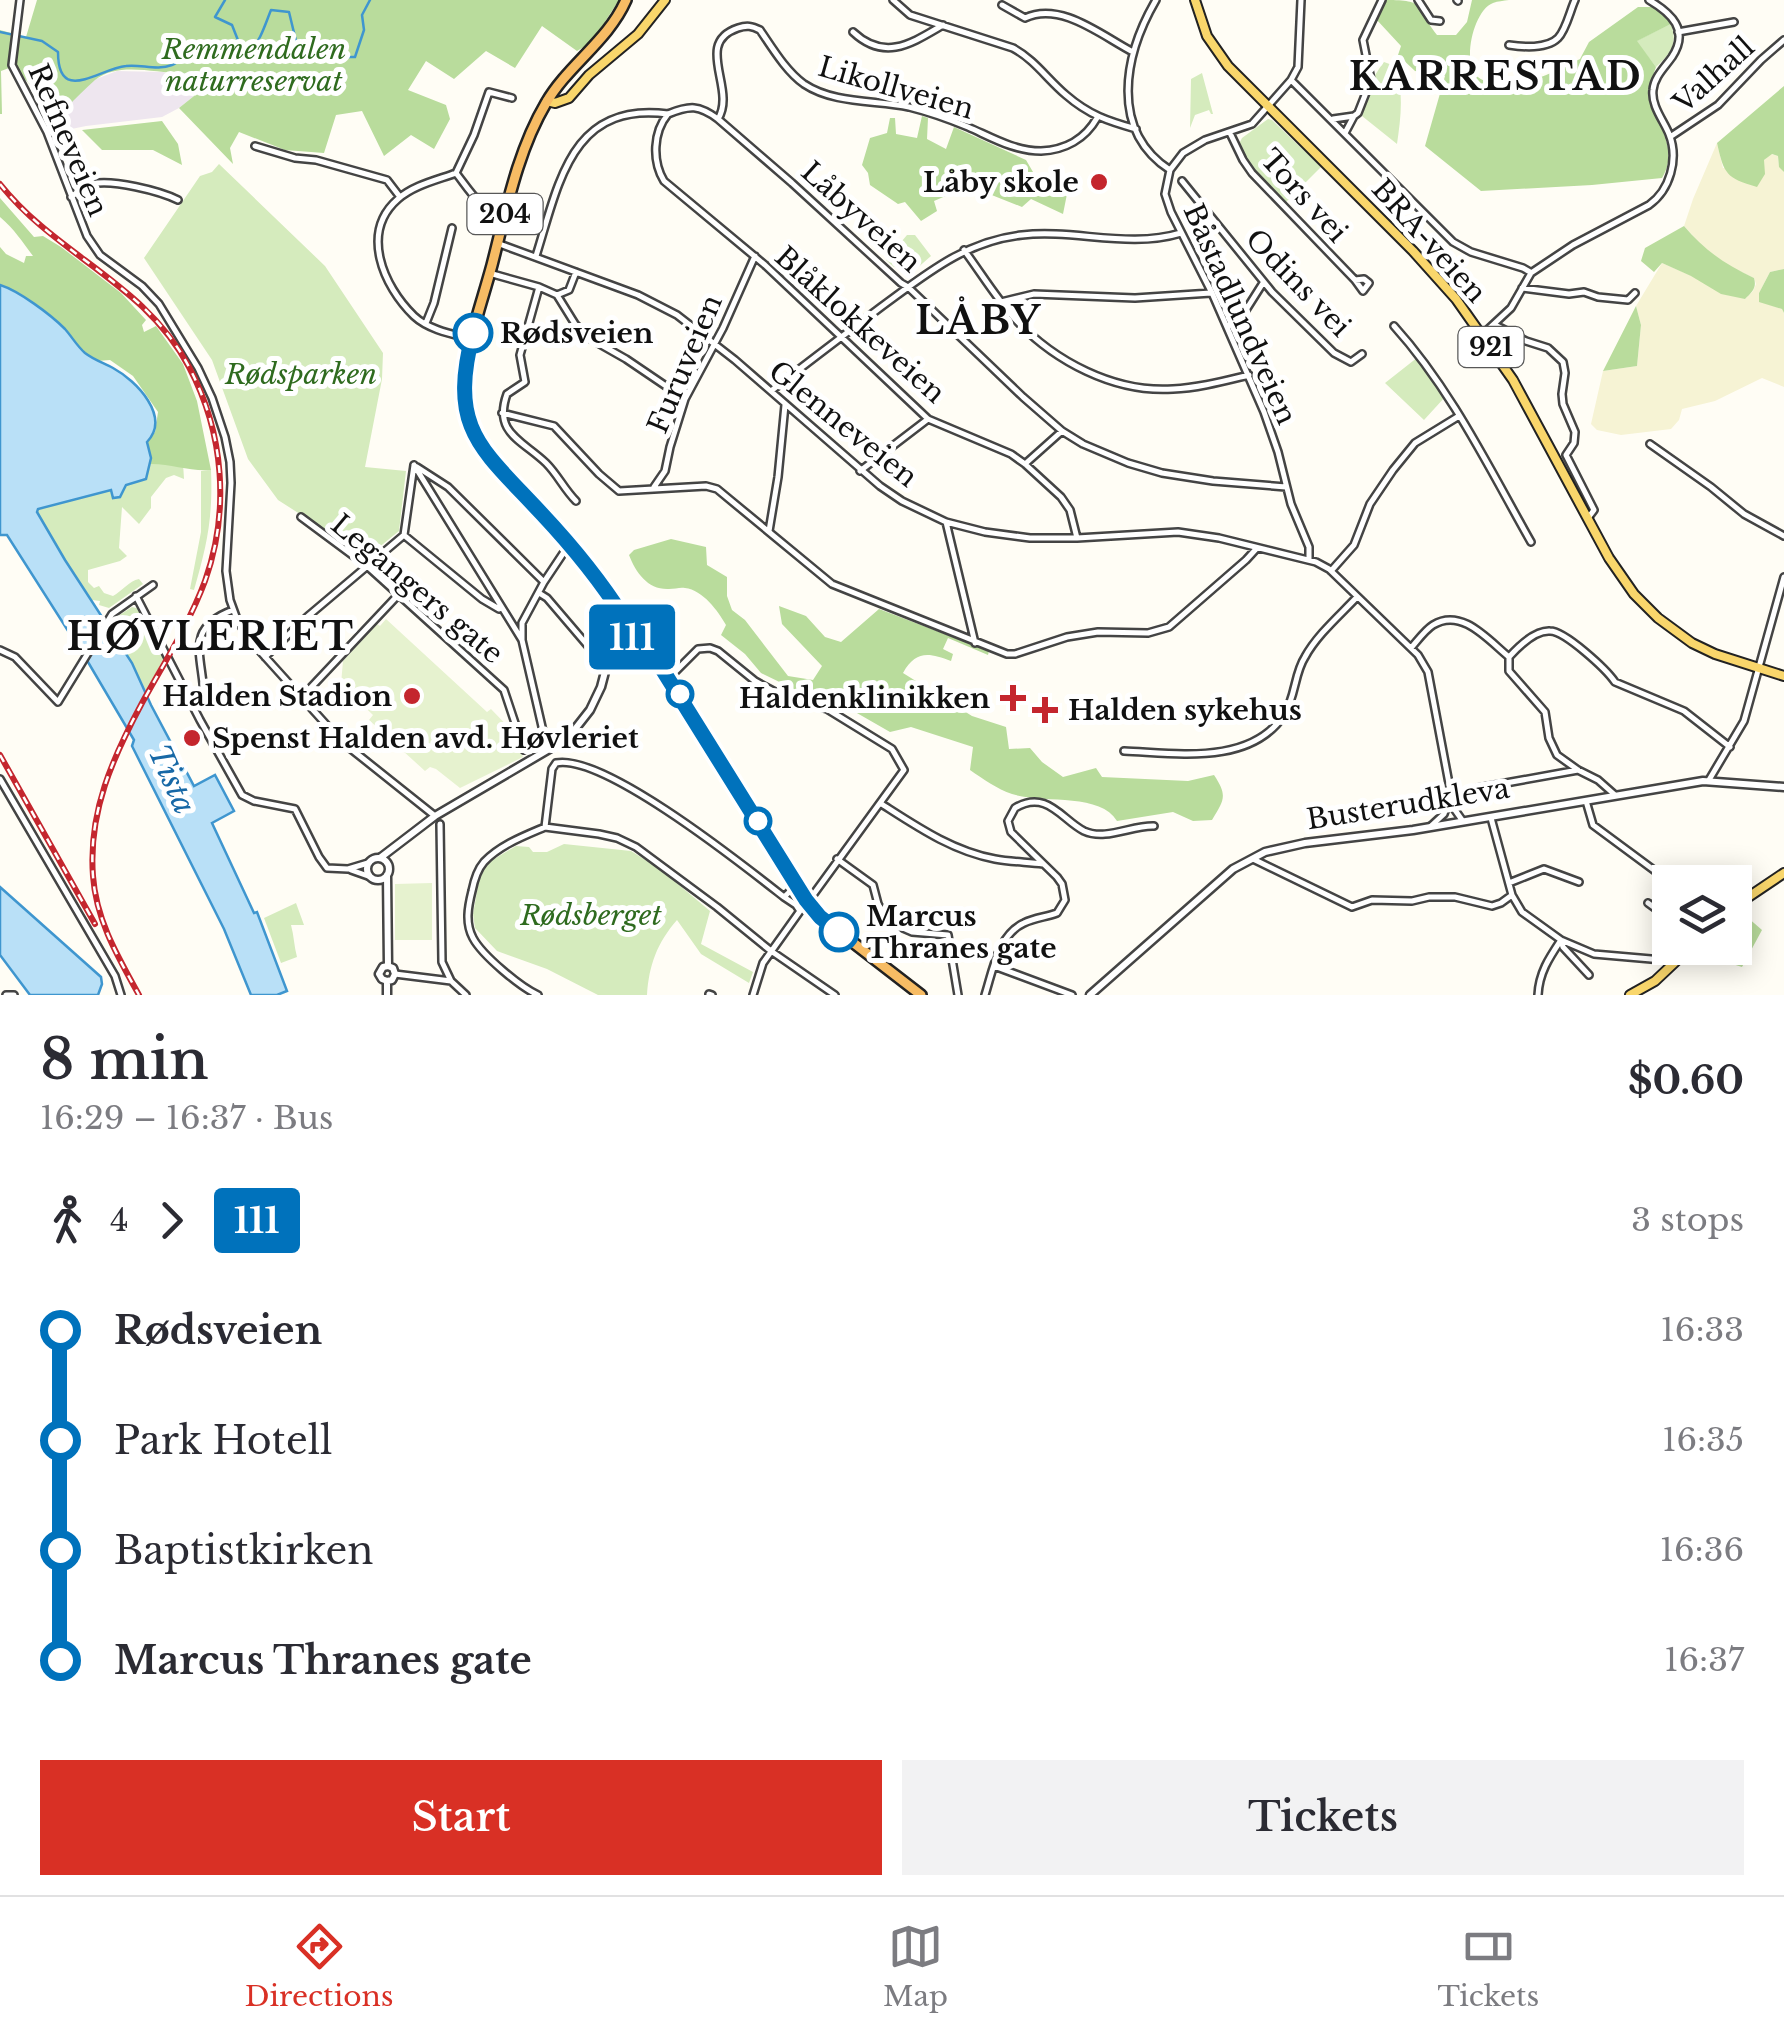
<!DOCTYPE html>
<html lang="en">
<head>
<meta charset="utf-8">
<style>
	body { margin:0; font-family:"Libre Baskerville",serif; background:#f2f2f3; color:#2b2b33; height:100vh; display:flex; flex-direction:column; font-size:38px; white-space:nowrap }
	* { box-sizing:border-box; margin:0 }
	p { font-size:32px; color:#7c7c81 }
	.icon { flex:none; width:55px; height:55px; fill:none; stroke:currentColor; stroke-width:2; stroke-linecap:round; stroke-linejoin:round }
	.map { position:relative; height:995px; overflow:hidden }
	.sheet { display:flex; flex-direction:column; background:#fff; flex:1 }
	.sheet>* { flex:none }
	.badge { padding:0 20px; border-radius:8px; font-size:35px; line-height:65px }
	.controls { position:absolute; left:1652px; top:865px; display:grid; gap:20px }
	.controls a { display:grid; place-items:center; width:100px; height:100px; border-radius:0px; background:#fff; box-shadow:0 5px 25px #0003; font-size:50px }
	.map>.badge { position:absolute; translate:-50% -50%; box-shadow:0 0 0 5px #fff }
	.legs { display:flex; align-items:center; gap:15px; height:110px; padding:0 40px; font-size:32px }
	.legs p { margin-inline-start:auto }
	.head { display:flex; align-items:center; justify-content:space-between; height:170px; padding:0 40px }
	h1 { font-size:55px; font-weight:600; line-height:75px }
	.cta { display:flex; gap:20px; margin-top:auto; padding:20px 40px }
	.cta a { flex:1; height:115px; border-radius:0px; background:#d93025; color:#fff; font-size:40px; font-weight:600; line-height:115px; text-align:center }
	.cta a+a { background:#f2f2f3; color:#2b2b33 }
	ul { padding:0 40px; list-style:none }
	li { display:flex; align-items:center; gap:35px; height:110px; font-size:38px }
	li i { display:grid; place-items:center; width:15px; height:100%; margin:0 12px; background:currentColor }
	li i::after { content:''; width:25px; height:25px; margin:-12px; border:8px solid; border-radius:50%; background:#fff }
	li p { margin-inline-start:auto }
	li:first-child i { background:linear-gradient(#0000 50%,currentColor 0) }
	li:last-child i { background:linear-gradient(currentColor 50%,#0000 0) }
	.tab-bar { display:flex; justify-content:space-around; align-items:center; height:140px; border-top:2px solid #e1e1e2; background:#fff; font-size:28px; color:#7c7c81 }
	.tab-bar a { display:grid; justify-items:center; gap:5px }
	.tab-bar .active { color:#d93025 }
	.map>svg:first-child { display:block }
	.industrial { fill:#eee6ef }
	.farmland { fill:#f6f3d4 }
	.green { fill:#d5ebbd }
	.forest { fill:#b9dc9c }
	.pitch { fill:#e6f2cf }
	.water { fill:#b9e0f7; stroke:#3f96cf; stroke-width:2.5 }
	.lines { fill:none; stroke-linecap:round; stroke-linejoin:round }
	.stream { stroke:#3f96cf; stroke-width:2.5 }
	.minor-casing { stroke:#444; stroke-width:10 }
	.tertiary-casing { stroke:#444; stroke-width:11 }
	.primary-casing { stroke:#222; stroke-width:12 }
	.trunk-casing { stroke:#222; stroke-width:14 }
	.minor { stroke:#fff; stroke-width:5 }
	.tertiary { stroke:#fff; stroke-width:6 }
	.primary { stroke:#f9d66b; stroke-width:8 }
	.trunk { stroke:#f7bc64; stroke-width:9 }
	.rail-casing { stroke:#c4262e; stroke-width:6 }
	.rail { stroke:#fff; stroke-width:2.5; stroke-dasharray:8; stroke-linecap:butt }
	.line-1-casing { stroke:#fff; stroke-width:22 }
	.line-1 { stroke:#0072bc; stroke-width:15 }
	.poi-dot { fill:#c4262e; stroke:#fff; stroke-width:4 }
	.stop-1-dot { fill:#fff; stroke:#0072bc; stroke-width:5 }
	.labels { text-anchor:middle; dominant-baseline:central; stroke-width:10; stroke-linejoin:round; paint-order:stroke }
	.shield { fill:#fff; stroke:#585858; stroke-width:2.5 }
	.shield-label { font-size:25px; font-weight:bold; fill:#111 }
	.park-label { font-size:28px; font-style:italic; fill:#2f6b1f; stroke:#fff }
	.street-label { font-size:28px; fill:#111; stroke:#fff }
	.poi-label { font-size:28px; font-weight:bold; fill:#111; stroke:#fff; text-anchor:end }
	.stop-label { font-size:28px; font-weight:bold; fill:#111; stroke:#fff; text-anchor:start }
	.water-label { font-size:30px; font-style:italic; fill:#1768a6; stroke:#fff }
	.district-label { font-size:38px; font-weight:bold; letter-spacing:2.5px; fill:#111; stroke:#fff }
</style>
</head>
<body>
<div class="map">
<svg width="1784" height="995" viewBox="0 0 1784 995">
	<rect width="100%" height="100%" fill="#fffdf5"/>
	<path class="industrial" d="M117 71 163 72 169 74 188 73 194 96 179 108 162 117 86 126 57 132 49 113 63 115 67 106 81 91 96 79Z"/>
	<path class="farmland" d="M1717 143 1723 168 1763 166 1764 160 1771 154 1778 156 1779 166 1784 172V269L1770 272 1759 293V301L1782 309 1784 313V387L1762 378 1715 401 1682 409 1679 420 1671 429 1621 435 1597 430 1591 424 1603 371 1637 366 1641 325 1636 306 1662 263 1745 299 1753 291 1756 284 1754 278 1729 266 1704 248 1684 226 1693 199Z"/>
	<path class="green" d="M1671 24C1678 45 1671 53 1656 67L1636 41Z
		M1384 62 1395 66C1404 91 1401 117 1397 144L1362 116C1363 98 1372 77 1384 62Z
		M1202 73 1213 114H1211L1209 110 1195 115 1190 128 1191 79Z
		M1268 119 1272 120 1321 167 1285 203 1251 167 1239 144 1242 138Z
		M219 164 325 266 383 353 382 379 365 467 406 471 399 531 367 557 278 500 248 459 212 360 144 258 200 176 212 172Z
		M907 235H915L931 256 915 270 894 267 886 260Z
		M1418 357 1445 397 1424 420 1385 383Z
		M183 463 184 479 174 475 166 478 151 497V508L139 524 122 507 119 548 127 556 120 561 88 570V582L94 588 99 586 104 593 113 596C122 591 129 581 139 579L143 584 109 608 99 605 100 601 92 600 65 560 37 512 38 509 141 481 146 479 148 464Z
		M211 470C213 518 207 545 194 590L190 589 201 532V471Z
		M132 607 140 609 165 656 146 691 132 663 113 631 118 616Z
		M564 844 631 851 660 869 710 911 701 944 753 972 749 983 701 954 677 920C657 943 649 965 647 995H598L547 969 497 951 475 928 473 914 480 875 489 862 516 846 529 847 533 852H547Z
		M296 903 304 925H291C294 936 294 946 297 957L281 963 264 918Z"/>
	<path class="forest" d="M37 0H619L592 42 577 51 542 26 515 68 486 51 454 79 426 61 408 90 446 105 450 119 434 149 411 135 384 156 362 111 336 115 324 153 285 150 239 132 230 148 233 164 179 108 194 96 188 73C159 75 120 60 95 80 85 89 76 98 67 107L60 102 48 111 50 96 33 88 24 78 9 68 1 71 2 114H0V30L26 37Z
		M1386 0C1427 0 1415 6 1437 35H1456L1467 22 1472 0H1509C1503 1 1498 1 1493 3 1474 10 1463 59 1475 74 1482 84 1502 85 1513 84 1536 82 1559 69 1580 59L1589 42 1638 7H1657L1666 15 1671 24 1637 41 1656 67C1653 75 1650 83 1651 91 1653 124 1681 146 1662 178L1592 185 1481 191 1425 146 1445 76 1415 71 1398 55 1401 46 1376 19Z
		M1784 86V172L1779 167 1778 156 1772 154 1764 160 1765 174 1757 187C1726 178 1724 174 1717 143Z
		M922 116 928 118 927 139 946 149 954 127 1026 160 1040 184 1067 194 1063 214 1031 199 1022 207 969 186 934 201 937 211 921 221 905 202 898 204 870 185 868 173 862 165 870 138 887 133 890 118H895L896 134 917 138Z
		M162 121 178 144 182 165 153 150H102L82 130Z
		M0 198 34 237 43 236 61 247 121 293 146 320 142 325 144 332 156 326 183 364 197 401 211 470C190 472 170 463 148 464L147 442 155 432 158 412 133 376 110 360 97 361 82 351 66 331 52 319 16 292 0 285V247L6 254 24 263 26 256H33C21 240 15 230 0 217Z
		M1684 226C1704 250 1726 265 1754 278 1757 288 1752 292 1745 299L1721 294 1691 276 1662 263 1654 272 1641 261 1645 248Z
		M1784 269V313L1782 309 1759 302V293L1770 272Z
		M1636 306 1641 325 1637 366 1603 371Z
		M671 539 706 547 707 565 727 577V596L732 610 745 620 788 676 813 680 822 666 782 624 779 606 806 616 825 637 841 642 879 609 989 651 988 655 948 638 943 649 953 654 951 661C929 653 916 650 903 673L972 716 1006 727 1009 749 1030 748 1042 762 1063 777 1096 768 1102 777 1188 781 1214 775C1228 796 1224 800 1212 820L1193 821 1173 812 1117 821C1100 792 1043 804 1012 794 997 789 983 779 970 770L973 747 911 727 890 732 836 701 831 705 804 697 798 691 761 673 745 654 721 635 726 625C718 611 703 590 685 588 680 587 675 589 669 589 648 590 636 573 629 555L634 550Z
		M1739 910 1762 930 1742 967 1723 961 1693 959 1700 948H1735V914Z"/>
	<path class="pitch" d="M386 619 487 712 491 709 515 734 523 757 460 788 436 769 430 767 425 771 369 720 373 715 341 684 343 661 377 624 380 626Z
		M432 883V940H395V884Z"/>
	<path class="water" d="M0 285C19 291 50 314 65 329 72 337 77 346 85 353 94 360 104 363 113 368 137 381 171 417 147 442L151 458 146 479 126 485 120 497 113 498 111 490 38 509 37 512 65 560 132 663 151 705 194 786 215 775 234 811 212 823 254 913 257 912 287 991 277 995H251L224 929 132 746 134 740 88 662 70 638 72 637 7 535H0Z
		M0 887 101 977 102 984 98 995H30L0 955Z"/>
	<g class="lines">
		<path class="stream" d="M225 0 215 17 232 25 243 53
			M0 32 42 41 58 52C58 105 98 69 126 66 141 64 157 71 172 65 179 63 183 54 189 51 209 43 241 57 250 50 260 43 266 22 271 10L289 12 296 41 317 60 334 57H355L364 30 362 15 370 0"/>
		<g class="minor-casing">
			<path id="minor" d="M20 0 12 65 47 132 87 236 100 255 142 286 159 304 198 368 212 398 225 437 230 462 231 483 226 571 230 600 238 622 258 649 341 741 435 816
				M893 0 910 15 1013 48C1035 60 1047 79 1066 95 1089 115 1108 121 1136 129
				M1156 0C1124 55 1109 130 1170 170
				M1301 0 1298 67 1291 80 1252 124 1205 140 1183 153 1170 170 1165 194 1171 212 1212 293 1264 412 1278 452 1291 504 1309 547V559
				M1418 0 1431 20 1440 21
				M1457 0 1458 1
				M1002 5 1025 18C1061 1 1102 36 1133 52
				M853 32C885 62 912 43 943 25
				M1678 32 1734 22
				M1509 45C1522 47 1547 49 1558 38 1566 30 1570 11 1575 0
				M1291 80 1453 242 1471 252 1523 268 1530 272
				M668 114C690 105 699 105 718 119L792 183 901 283 908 287 1023 397 1062 431 1083 444 1128 463 1162 473 1213 481 1286 487
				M668 114C653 132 652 161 664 181L765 265 928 419 1011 454 1025 464 1061 497 1070 510 1077 538
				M718 119C737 89 693 43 738 28 747 25 752 26 760 30 773 49 786 71 804 84 834 104 875 100 909 107 929 112 949 119 968 127 991 137 1014 151 1041 151 1065 150 1085 139 1097 118
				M1333 119 1354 116 1358 113 1371 80 1363 40 1382 0
				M1230 133 1243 160 1252 173 1355 280
				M1345 133 1354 116
				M1670 137 1718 105 1761 60 1784 40
				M255 146 295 158 316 160 387 180 400 197
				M456 173 474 135 489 92 512 98
				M1182 181 1272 292 1334 353 1351 362 1362 354
				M71 197C78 192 84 186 92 184 112 179 160 191 178 200
				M497 243 638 295 677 315 735 360 880 486 902 501 946 522 985 532 1030 538H1077L1178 532 1219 538 1316 562 1329 569 1418 655 1428 672 1451 794 1444 814 1431 826
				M964 250C981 273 996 298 1015 319 1054 361 1114 393 1173 389 1198 388 1224 381 1249 375
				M536 256C559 183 571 101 668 114
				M489 273 539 287 557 295 575 324 589 338 626 359 685 399
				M1364 279 1369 283 1363 291 1355 280Z
				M539 287 520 355 525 382 507 394C493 433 522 440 546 463 558 475 564 489 576 501
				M1522 288 1569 294 1584 292 1598 297 1628 300 1635 293
				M557 295 569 290 576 272
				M1001 302 1034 294 1135 298 1211 293
				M426 323 434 303 452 228
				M1495 325 1526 341 1548 348 1563 362 1565 373 1562 394 1563 404 1575 432 1574 443 1566 455 1594 510 1588 518
				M1394 326C1451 389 1489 468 1531 542
				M1227 327 1244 313 1263 283
				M1482 335 1511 308 1531 273 1573 245 1649 205C1670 190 1679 159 1669 134 1664 121 1651 106 1653 90 1654 77 1665 67 1672 57 1690 30 1671 13 1649 0
				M472 339C452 334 429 330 414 316 383 286 360 232 398 199 414 185 437 180 456 173 470 191 480 210 504 216
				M771 391C807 363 844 335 881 307 925 275 965 241 1022 235 1076 229 1128 249 1181 233
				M502 413 554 426 599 474 619 491 706 486 717 489 832 584 1007 654H1015L1067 637 1098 632 1148 633 1169 627 1246 560 1257 548
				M1650 444 1711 487 1744 514 1784 536
				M1025 464 1062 431
				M414 465 522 640
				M417 467 448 487 544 582
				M860 471 928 419
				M654 487 665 471 670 447 685 399 723 328 755 256
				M301 517 367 566 504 690 524 750
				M946 522 975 643
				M769 531 778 477 785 405
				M405 536 482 599 499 609
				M1331 571 1354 545 1370 504 1393 470 1415 443 1459 416
				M539 593 547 598 594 653
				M136 596 200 720 242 795 254 801 295 809 319 857 327 868 348 869 368 863
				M1411 648C1418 640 1425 630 1433 625 1462 607 1489 641 1509 657
				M0 650 15 657 58 702 112 614 153 585
				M265 657 307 617 404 535 414 465
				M669 678 698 649 710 648 718 651 755 681 775 692 789 699 827 709 892 749 904 770 813 895 806 900
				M302 697 399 594
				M194 708 204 699C204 658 182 629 233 610
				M543 731 522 640V623L544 582 568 546
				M1124 751C1176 753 1250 766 1284 715 1296 696 1294 674 1305 657 1317 635 1339 616 1356 598
				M0 779 115 976 121 995
				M1709 780 1744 721 1784 577
				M1478 788 1578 770
				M1615 795 1598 780 1578 770 1557 755 1549 738 1545 712 1509 671V657C1518 647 1535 630 1550 631 1565 631 1606 669 1615 682L1684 711 1730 747
				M1451 797 1455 810 1462 820
				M1586 801 1593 825 1670 882
				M880 803C916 826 952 851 995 859 1011 862 1027 862 1043 864
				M1491 818 1512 895 1522 912 1561 940 1594 954 1674 961
				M440 824 442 962 451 981 466 995
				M545 827 552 769 556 763C603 753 743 865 784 897L797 885
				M545 827 599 834 617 838 636 847 717 907 771 951 835 995
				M837 859 873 885 878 904 889 922 912 932 948 935 958 995
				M1253 859 1352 907 1372 900 1412 901 1429 897H1455L1492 906 1501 903 1512 895
				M351 870 368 876
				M1509 883 1544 869 1579 882
				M1648 903 1670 919
				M1653 906 1670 886
				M1561 940 1563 947 1589 975
				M994 966 1072 995
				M395 974 451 981
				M709 994 712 995
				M6 995H14
				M538 995C520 987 482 955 473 938 465 923 468 907 472 891 474 881 477 870 484 862 500 845 524 836 545 827
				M753 995 763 963 800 911 796 905 784 897
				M985 995C993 970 998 935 1024 923 1034 918 1046 917 1057 913L1065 900 1062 884 1057 877 1011 832 1008 821 1015 808C1047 789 1062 820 1084 831 1106 841 1132 825 1154 826
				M1538 995C1539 973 1549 958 1561 940"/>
		</g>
		<g class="tertiary-casing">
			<path id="tertiary" d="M367 869a11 11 0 1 1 22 0a11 11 0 1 1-22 0Z
				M380 858 435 816 568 738 590 710 601 687 611 649 624 636
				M387 875 388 966
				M387 995V981L392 980 395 974 393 968 388 966 383 967 379 974 382 979 387 981
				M1090 995 1233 869 1265 852 1305 843 1413 830 1703 781 1784 787"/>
		</g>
		<g class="primary-casing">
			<path id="primary" d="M1195 0 1207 36 1228 66 1413 251 1456 299 1513 380 1609 558 1634 594 1658 618 1692 643 1715 654 1784 676
				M547 101 555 103 569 98 589 75 638 34 665 0
				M1735 906 1784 873
				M1630 995 1655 981 1690 948"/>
		</g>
		<g class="trunk-casing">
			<path id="trunk" d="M623 617C599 581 572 546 542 514 501 470 464 444 464 378 468 340 482 302 492 265 506 211 517 152 546 103 568 65 608 41 626 0
				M623 617 632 616 639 621V632L810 905 824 920 921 995
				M623 617 619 627 622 635 632 637 639 632"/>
		</g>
		<use href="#minor" class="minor"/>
		<use href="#tertiary" class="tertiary"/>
		<use href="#primary" class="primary"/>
		<use href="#trunk" class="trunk"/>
		<g class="rail-casing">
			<path id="rail" d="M0 184C57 256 145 283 189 367 224 433 230 511 205 581 189 624 164 663 142 703 113 757 88 812 93 876 96 920 118 957 139 995
				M0 755 95 924"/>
		</g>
		<use href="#rail" class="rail"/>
	</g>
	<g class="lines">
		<g class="line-1-casing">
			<path id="line-1" d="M473 333C448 430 481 448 542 514 572 546 600 580 624 618L619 624 621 633 630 638 639 632 806 900 820 917 839 932"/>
		</g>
		<use href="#line-1" class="line-1"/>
	</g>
	<g class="poi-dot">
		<circle cx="1099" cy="182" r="10"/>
		<circle cx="412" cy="696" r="10"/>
		<path d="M1008 683h10v10h10v10h-10v10h-10v-10h-10v-10h10z"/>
		<path d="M1040 695h10v10h10v10h-10v10h-10v-10h-10v-10h10z"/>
		<circle cx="192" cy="738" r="10"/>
	</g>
	<g class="stop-1-dot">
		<circle cx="473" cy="333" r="18"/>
		<circle cx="680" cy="694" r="12"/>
		<circle cx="758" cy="821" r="12"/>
		<circle cx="839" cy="932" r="18"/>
	</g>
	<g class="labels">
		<g class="shield">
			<rect x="467.5" y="194" width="75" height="40" rx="8"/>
			<rect x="1458.5" y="327" width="65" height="40" rx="8"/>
		</g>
		<g class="shield-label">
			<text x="505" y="214">204</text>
			<text x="1491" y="347">921</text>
		</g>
		<g class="park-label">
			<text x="254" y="49">Remmendalen<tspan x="254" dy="32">naturreservat</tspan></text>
			<text x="301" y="374">Rødsparken</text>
			<text x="591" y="915">Rødsberget</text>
		</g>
		<g class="street-label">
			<text transform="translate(1714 75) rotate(-42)">Valhall</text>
			<text transform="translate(896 88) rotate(16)">Likollveien</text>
			<text transform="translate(68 140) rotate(67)">Refneveien</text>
			<text transform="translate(1304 196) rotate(48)">Tors vei</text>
			<text transform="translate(861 217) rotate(42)">Låbyveien</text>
			<text transform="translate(1429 241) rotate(48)">BRA-veien</text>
			<text transform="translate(1298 283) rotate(46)">Odins vei</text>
			<text transform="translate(1240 314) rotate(66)">Båstadlundveien</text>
			<text transform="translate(860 325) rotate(42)">Blåklokkeveien</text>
			<text transform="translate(685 364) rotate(-67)">Furuveien</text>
			<text transform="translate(843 424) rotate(39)">Glenneveien</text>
			<text transform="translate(417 589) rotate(40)">Legangers gate</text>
			<text transform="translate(1408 804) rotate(-9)">Busterudkleva</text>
		</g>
		<g class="poi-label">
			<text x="1079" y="182">Låby skole</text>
			<text x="392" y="696">Halden Stadion</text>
			<text x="990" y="698">Haldenklinikken</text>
			<text x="1068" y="710" text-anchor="start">Halden sykehus</text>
			<text x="212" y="738" text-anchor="start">Spenst Halden avd. Høvleriet</text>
		</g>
		<g class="stop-label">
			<text x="500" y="333">Rødsveien</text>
			<text x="866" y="916">Marcus<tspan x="866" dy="32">Thranes gate</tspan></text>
		</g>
		<g class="water-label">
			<text transform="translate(172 779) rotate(66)">Tista</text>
		</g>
		<g class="district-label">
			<text x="1496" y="76">KARRESTAD</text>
			<text x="979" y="320">LÅBY</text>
			<text x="211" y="636">HØVLERIET</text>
		</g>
	</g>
</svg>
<div class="controls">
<a><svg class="icon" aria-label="layers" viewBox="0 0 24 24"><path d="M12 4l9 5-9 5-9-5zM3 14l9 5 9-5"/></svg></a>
</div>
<b class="badge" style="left:632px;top:637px;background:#0072bc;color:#fff">111</b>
</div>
<section class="sheet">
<div class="head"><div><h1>8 min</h1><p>16:29 – 16:37 · Bus</p></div><b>$0.60</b></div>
<div class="legs"><svg class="icon" aria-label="walk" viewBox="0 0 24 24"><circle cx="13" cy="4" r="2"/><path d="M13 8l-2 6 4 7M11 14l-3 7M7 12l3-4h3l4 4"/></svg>4<svg class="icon" aria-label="forward" viewBox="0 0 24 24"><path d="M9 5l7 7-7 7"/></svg><b class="badge" style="background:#0072bc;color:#fff">111</b><p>3 stops</p></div>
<ul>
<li><i style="color:#0072bc"></i><b>Rødsveien</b><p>16:33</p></li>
<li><i style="color:#0072bc"></i><span>Park Hotell</span><p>16:35</p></li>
<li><i style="color:#0072bc"></i><span>Baptistkirken</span><p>16:36</p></li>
<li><i style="color:#0072bc"></i><b>Marcus Thranes gate</b><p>16:37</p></li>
</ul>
<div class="cta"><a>Start</a><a>Tickets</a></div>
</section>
<nav class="tab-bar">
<a class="active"><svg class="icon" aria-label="directions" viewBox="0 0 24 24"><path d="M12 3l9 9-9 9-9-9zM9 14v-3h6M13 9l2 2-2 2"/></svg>Directions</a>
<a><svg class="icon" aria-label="map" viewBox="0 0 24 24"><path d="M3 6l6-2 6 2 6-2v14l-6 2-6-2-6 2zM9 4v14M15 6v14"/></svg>Map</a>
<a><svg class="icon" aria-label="tickets" viewBox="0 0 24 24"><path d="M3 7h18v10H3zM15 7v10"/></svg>Tickets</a>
</nav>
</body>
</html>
